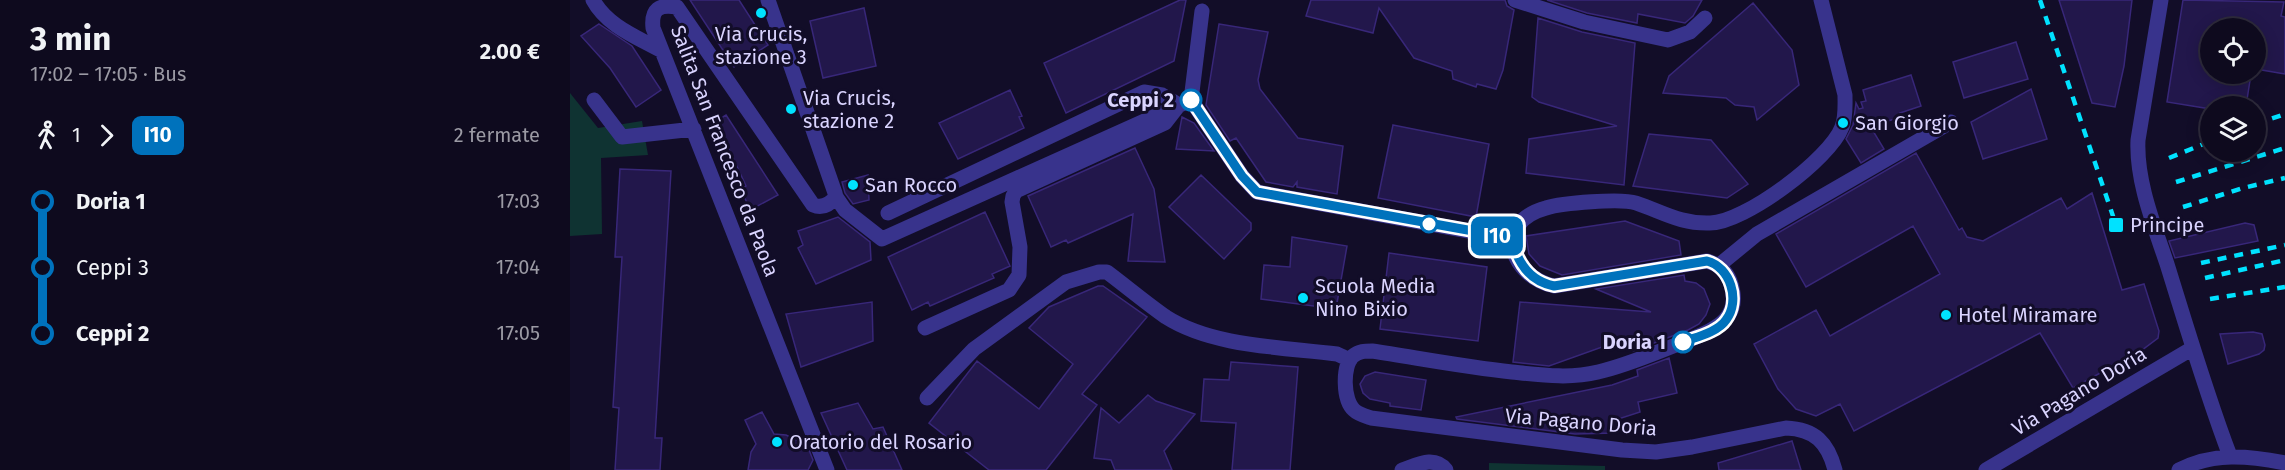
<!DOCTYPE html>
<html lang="it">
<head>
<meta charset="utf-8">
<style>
	body { margin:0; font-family:"Fira Sans",sans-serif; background:#171327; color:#f1f3f6; height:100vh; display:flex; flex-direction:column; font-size:22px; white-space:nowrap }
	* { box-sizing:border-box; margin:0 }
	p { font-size:20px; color:#9b9aa4 }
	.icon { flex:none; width:33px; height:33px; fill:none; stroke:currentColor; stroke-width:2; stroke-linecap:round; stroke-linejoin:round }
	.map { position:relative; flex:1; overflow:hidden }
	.drawer { display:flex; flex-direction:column; background:#0e0a1e; width:570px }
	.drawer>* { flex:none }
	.badge { padding:0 12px; border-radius:9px; font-size:21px; line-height:39px }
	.controls { position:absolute; left:1630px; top:18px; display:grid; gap:12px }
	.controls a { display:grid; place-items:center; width:66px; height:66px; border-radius:50%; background:#0e0a1e; box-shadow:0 3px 15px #0003,0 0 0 2px #2e2b3c; font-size:30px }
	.map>.badge { position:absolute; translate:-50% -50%; box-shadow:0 0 0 3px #fff }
	.legs { display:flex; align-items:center; gap:9px; height:66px; padding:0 30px; font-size:20px }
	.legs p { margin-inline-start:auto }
	.summary { display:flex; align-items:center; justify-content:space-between; height:102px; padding:0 30px }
	h1 { font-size:33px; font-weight:700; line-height:45px }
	ul { padding:0 30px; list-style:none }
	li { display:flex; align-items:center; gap:21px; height:66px; font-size:22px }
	li i { display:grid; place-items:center; width:9px; height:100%; margin:0 8px; background:currentColor }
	li i::after { content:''; width:15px; height:15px; margin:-8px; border:4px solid; border-radius:50%; background:#0e0a1e }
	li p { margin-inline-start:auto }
	li:first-child i { background:linear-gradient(#0000 50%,currentColor 0) }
	li:last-child i { background:linear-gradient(currentColor 50%,#0000 0) }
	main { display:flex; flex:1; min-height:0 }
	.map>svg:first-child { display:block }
	.green { fill:#0f3332 }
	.building { fill:#22174b; stroke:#382779; stroke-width:1.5 }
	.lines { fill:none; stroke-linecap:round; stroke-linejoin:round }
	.minor { stroke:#38338c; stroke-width:15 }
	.rail { stroke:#00e2ff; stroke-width:4.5; stroke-dasharray:9 8; stroke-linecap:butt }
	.line-1-casing { stroke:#fff; stroke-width:14 }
	.line-1 { stroke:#0072bc; stroke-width:9 }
	.poi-dot { fill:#00e2ff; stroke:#120d28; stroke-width:2 }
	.stop-1-dot { fill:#fff; stroke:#0072bc; stroke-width:3 }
	.labels { text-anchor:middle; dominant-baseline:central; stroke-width:6; stroke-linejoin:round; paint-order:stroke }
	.poi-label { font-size:20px; fill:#dad4ff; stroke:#120d28; text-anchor:start }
	.stop-label { font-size:20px; font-weight:bold; fill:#dad4ff; stroke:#120d28; text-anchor:end }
	.street-label { font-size:20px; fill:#dad4ff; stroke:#120d28 }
</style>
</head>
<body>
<main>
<section class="drawer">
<div class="summary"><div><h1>3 min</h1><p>17:02 – 17:05 · Bus</p></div><b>2.00 €</b></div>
<div class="legs"><svg class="icon" aria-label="walk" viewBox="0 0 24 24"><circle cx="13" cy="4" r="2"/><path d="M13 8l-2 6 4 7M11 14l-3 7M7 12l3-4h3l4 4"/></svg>1<svg class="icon" aria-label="forward" viewBox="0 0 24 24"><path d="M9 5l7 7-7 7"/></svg><b class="badge" style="background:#0072bc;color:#fff">I10</b><p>2 fermate</p></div>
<ul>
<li><i style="color:#0072bc"></i><b>Doria 1</b><p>17:03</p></li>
<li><i style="color:#0072bc"></i><span>Ceppi 3</span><p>17:04</p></li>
<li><i style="color:#0072bc"></i><b>Ceppi 2</b><p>17:05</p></li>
</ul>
</section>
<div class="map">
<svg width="1715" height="470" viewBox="0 0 1715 470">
	<rect width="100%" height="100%" fill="#120d28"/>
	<path class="green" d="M0 93 28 128 72 121 78 155 31 158 32 234 0 236Z
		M919 463 1035 466V470H919Z"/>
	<path class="building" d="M120 0H169L198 45 164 67Z
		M610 0H616L604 61 496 113 474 63Z
		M741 0H935L937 6 944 10 933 70 926 89 907 84 906 87 883 79 882 71 844 58 809 8 803 33 736 16Z
		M977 0H1132L1123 16 1115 23 1068 14 1067 23 1017 13Z
		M1489 0H1562L1554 66 1545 107 1522 103Z
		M1613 0 1714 2 1711 16 1715 17V74L1686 69V28H1641V74H1681L1676 106H1641V109L1597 102Z
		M1183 3 1222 50 1229 85 1187 120 1184 107 1165 105 1156 98 1093 93 1099 76Z
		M294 8 306 66 253 78 240 21Z
		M968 18 1012 32 1065 43 1054 185 956 173 959 139 1047 126 969 102 962 97Z
		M29 24 62 46 91 90 66 107 40 68 11 36Z
		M649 24 698 32 688 80 690 89 728 138 773 146 767 194 727 187V182L723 187 696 182 666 138 660 141 636 105Z
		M1446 42 1458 79 1394 98 1383 62Z
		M1341 75 1351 106 1330 113 1332 117 1300 126 1314 149 1291 163 1276 139 1283 125 1286 103 1289 109 1293 108 1291 102 1296 101 1293 90Z
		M1461 89 1477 139 1413 159 1401 122Z
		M440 90 452 116 449 117 454 128 388 159 369 123Z
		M156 115 208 195 180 210 171 189 176 186 146 121Z
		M612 117 624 123 644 151 606 149Z
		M823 125 919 144 906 217 808 198Z
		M1079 134 1141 140 1178 184 1157 198 1063 186Z
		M565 148 584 189 595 262 558 261 563 214 498 243 496 240 481 247 458 196Z
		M1346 153 1389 230 1392 228 1397 237 1413 241 1491 198 1497 209 1522 193 1552 290 1574 284 1589 331 1588 338 1572 350 1503 388 1470 333 1284 431 1270 404 1246 416 1226 409 1208 389 1184 344 1246 310 1260 336 1370 274 1343 226 1236 287 1206 234Z
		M50 169 101 171 85 438H92L90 470H45L49 408 43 407 52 257H45Z
		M298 175 299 200 283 204 275 193 272 182Z
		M631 175 681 223V230L654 259 599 207Z
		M415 212 440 266 422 274 424 278 360 306 358 302 342 310 318 257Z
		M268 217 300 242 301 260 246 284 228 248 233 245 228 231Z
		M1055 221 1109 241 1111 255 992 275 970 266 959 254 956 236Z
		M1675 223 1684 225 1688 241 1605 258 1599 241Z
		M722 237 777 246 766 309 691 299 694 265 720 267Z
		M819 253 917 267 908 341 810 329Z
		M1114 275 1115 281 1126 283 1134 289 1140 304 1136 315 1129 324 1118 330 1063 351 1060 337 979 366 943 362 950 302 1081 312 1026 289Z
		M528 286H533L577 317 512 394 527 405 476 470H419L359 423 407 361 469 409 503 364 459 328 479 307Z
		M302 302 303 341 231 367 216 314Z
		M1683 332 1692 334 1695 345 1694 350 1689 354 1658 364 1650 334Z
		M1099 358 1107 393 1068 402 1070 412 1042 421 1044 433 1005 434 887 419 886 417 1042 385 1068 376 1067 370Z
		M661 362 728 367 720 470H662L666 423 631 421 634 379 659 380Z
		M805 372 856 380 851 410 820 406V403L800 399 793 393 790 384 795 376Z
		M578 395 586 401 625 414 594 451 602 470H545L541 460 524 458 531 408 549 423Z
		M288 403 303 429 313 427 332 470H277L251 413Z
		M192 412 204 434 216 435 237 445 243 460 238 470H178L181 452 186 444 175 420Z
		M1222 441 1231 470H1149L1148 463Z"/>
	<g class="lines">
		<path class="minor" d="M23 0C37 26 67 37 92 51
			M198 0 265 193 266 197C260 204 252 209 243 205L107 7C89 4 81 9 83 28L257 470
			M945 0 1014 22 1098 40 1120 32 1135 18
			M1251 0 1275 95C1275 105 1276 117 1272 127 1260 159 1174 223 1140 223 1110 224 1093 212 1066 203 1051 198 992 203 976 208 922 223 940 276 984 286L1137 261C1148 264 1156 271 1160 281 1173 317 1147 329 1119 340 1089 351 1059 365 1028 372 1000 379 971 375 942 372 895 367 848 358 802 351 795 351 789 351 783 356 772 366 773 400 784 410 788 414 795 416 801 418L1052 450 1086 452 1122 447 1216 428C1245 429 1258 443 1265 470
			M1591 0 1568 140C1566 181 1584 225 1597 264 1617 328 1636 393 1660 456
			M24 100 52 137 124 129
			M621 100 632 11
			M266 197 275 210 312 239 621 100 672 176 687 192 942 239
			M318 213 574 92 592 95 609 105 595 123 446 191 443 196 442 202 450 247 449 275 439 290 355 328
			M1148 266 1187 234 1381 122
			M357 398 404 349 496 282 529 272H537C557 287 576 303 596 317 643 347 713 347 767 354L780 360
			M832 470C847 465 864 455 876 470
			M1416 470 1623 348
			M1609 470C1643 452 1679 456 1715 463"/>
		<path class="rail" d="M1470 0 1546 225
			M1686 124 1715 114
			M1599 158 1641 141
			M1606 182 1715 148
			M1613 207 1673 188 1715 178
			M1631 263 1715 245
			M1635 278 1715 260
			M1640 299 1715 287"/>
	</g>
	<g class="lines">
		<g class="line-1-casing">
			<path id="line-1" d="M621 100 672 176 687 192 942 238C947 263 960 281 984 286L1137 261C1160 267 1171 300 1156 320 1148 332 1126 337 1113 342"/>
		</g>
		<use href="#line-1" class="line-1"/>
	</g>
	<g class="poi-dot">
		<circle cx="191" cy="13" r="6"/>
		<circle cx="221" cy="109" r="6"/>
		<circle cx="1273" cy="123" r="6"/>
		<circle cx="283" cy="185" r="6"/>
		<rect x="1538" y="217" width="16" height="16" rx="3"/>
		<circle cx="733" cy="298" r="6"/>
		<circle cx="1376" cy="315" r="6"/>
		<circle cx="207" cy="442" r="6"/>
	</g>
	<g class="stop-1-dot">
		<circle cx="621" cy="100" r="10"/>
		<circle cx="859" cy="224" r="8"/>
		<circle cx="1113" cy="342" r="10"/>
	</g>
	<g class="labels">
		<g class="poi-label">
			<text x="191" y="34" text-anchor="middle">Via Crucis,<tspan x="191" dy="23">stazione 3</tspan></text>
			<text x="233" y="98">Via Crucis,<tspan x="233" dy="23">stazione 2</tspan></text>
			<text x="1285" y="123">San Giorgio</text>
			<text x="295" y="185">San Rocco</text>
			<text x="1560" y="225">Principe</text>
			<text x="745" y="286">Scuola Media<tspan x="745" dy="23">Nino Bixio</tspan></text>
			<text x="1388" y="315">Hotel Miramare</text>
			<text x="219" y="442">Oratorio del Rosario</text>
		</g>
		<g class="stop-label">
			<text x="604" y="100">Ceppi 2</text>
			<text x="1096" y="342">Doria 1</text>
		</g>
		<g class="street-label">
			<text transform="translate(155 151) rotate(69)">Salita San Francesco da Paola</text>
			<text transform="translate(1509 391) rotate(-31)">Via Pagano Doria</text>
			<text transform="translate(1011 422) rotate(5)">Via Pagano Doria</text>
		</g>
	</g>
</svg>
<div class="controls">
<a><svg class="icon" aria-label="locate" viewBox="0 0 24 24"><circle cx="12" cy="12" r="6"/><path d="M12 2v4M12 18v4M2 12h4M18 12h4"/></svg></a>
<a><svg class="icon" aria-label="layers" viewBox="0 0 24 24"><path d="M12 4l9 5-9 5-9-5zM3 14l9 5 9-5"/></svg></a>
</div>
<b class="badge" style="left:927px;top:236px;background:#0072bc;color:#fff">I10</b>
</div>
</main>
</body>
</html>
